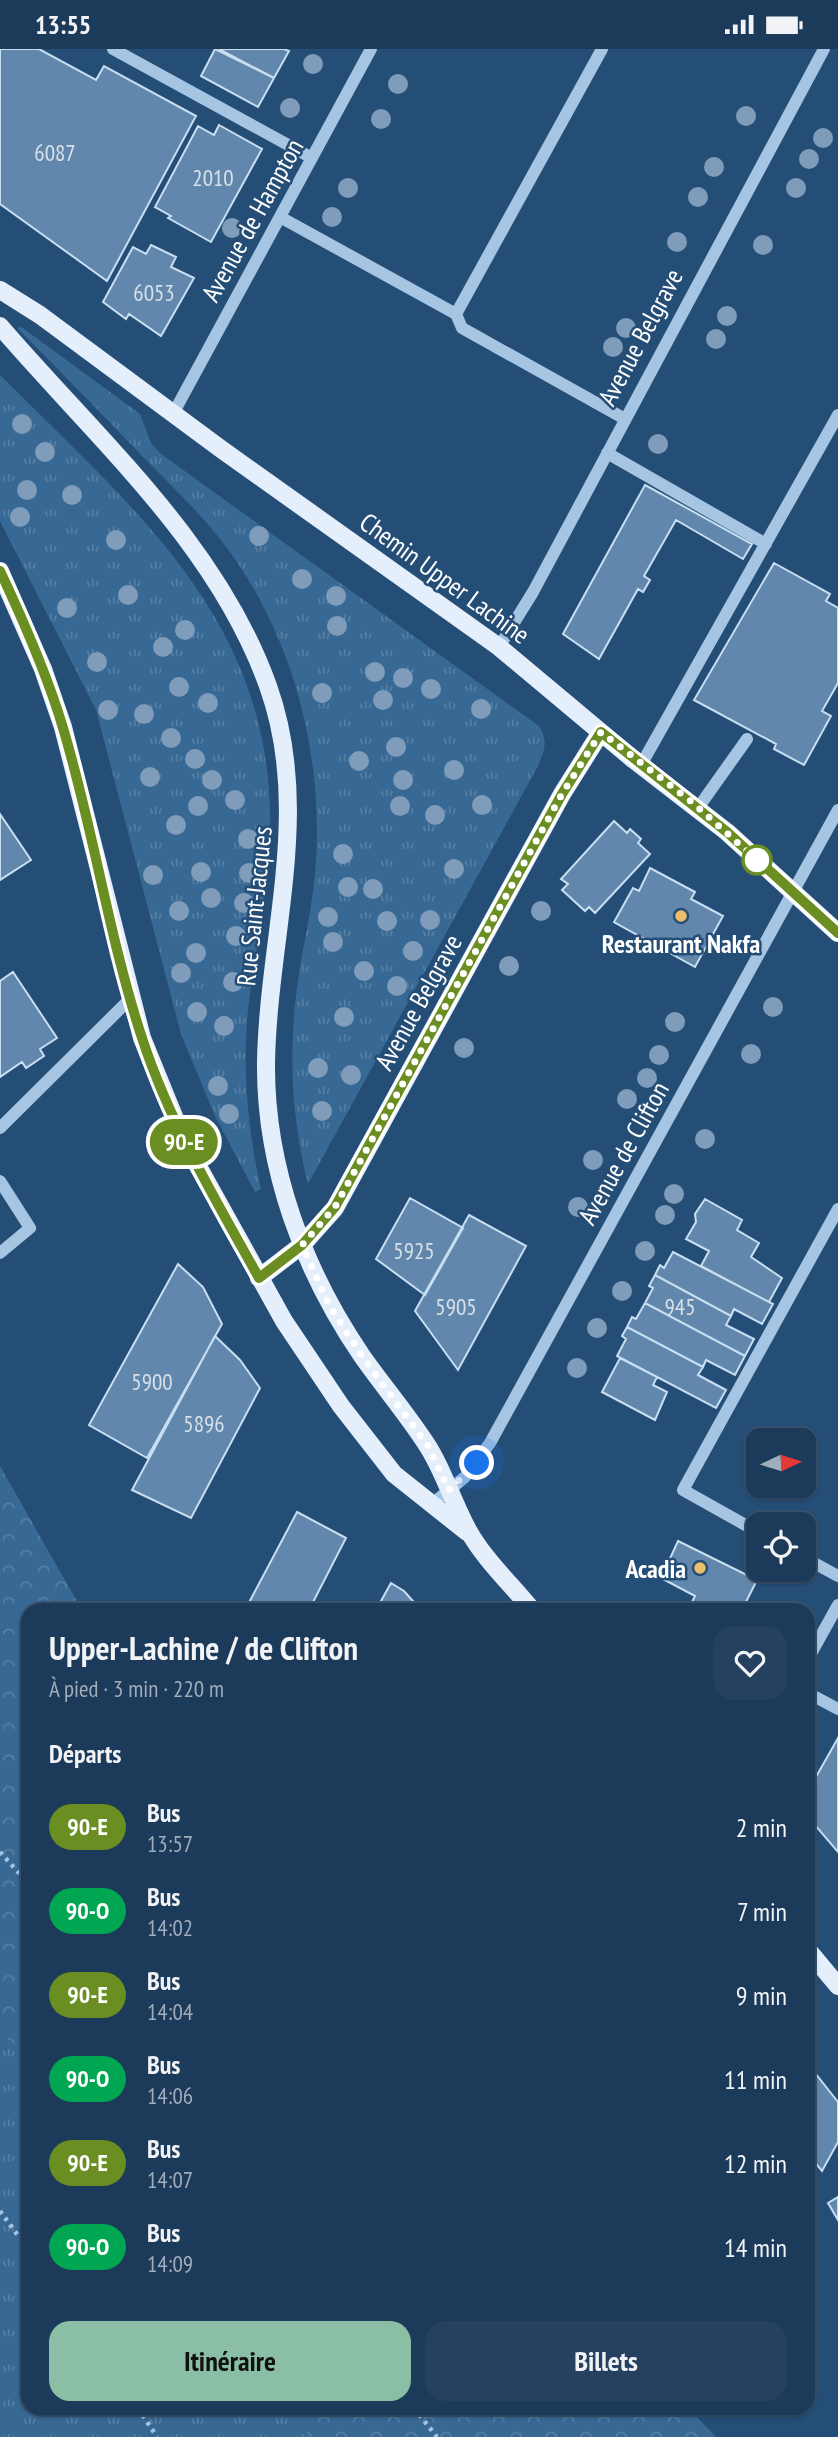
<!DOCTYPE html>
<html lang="fr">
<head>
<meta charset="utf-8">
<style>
	body { margin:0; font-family:"PT Sans Narrow",sans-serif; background:#25415f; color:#f1f3f6; height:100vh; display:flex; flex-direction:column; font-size:26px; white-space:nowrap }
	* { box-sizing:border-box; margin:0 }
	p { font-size:23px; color:#a0adba }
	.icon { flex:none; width:38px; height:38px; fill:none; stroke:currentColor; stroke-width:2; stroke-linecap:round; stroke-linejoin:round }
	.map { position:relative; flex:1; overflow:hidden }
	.sheet { position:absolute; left:21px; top:1554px; width:794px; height:812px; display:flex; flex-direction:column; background:#1c3a59; border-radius:21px; box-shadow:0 2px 5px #0004,0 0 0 2px #3a546f }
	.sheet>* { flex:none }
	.badge { padding:0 14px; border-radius:23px; font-size:24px; line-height:46px }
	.needle { width:46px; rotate:86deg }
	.controls { position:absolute; left:746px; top:1379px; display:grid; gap:14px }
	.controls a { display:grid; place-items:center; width:70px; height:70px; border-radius:14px; background:#1c3a59; box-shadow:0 2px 5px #0004,0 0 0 2px #3a546f; font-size:35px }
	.you { position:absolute; width:35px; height:35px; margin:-18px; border:5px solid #fff; border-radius:50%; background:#1a73e8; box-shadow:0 0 0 10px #1a73e833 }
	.map>.badge { position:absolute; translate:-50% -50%; box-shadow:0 0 0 4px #fff }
	h2 { padding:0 28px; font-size:26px; line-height:63px }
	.round { display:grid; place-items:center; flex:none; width:74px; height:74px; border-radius:21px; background:#25415f }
	.head { display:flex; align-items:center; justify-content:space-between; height:119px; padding:0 28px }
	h1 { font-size:33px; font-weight:800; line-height:52px }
	.primary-button { display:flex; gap:14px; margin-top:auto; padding:14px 28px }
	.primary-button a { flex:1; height:80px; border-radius:21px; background:#8abfa5; color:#111; font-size:28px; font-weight:800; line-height:80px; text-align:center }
	.primary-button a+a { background:#25415f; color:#f1f3f6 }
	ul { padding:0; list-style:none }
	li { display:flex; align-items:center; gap:21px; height:84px; padding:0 28px }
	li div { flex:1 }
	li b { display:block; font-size:26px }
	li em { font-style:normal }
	li .badge { min-width:77px; font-weight:700; text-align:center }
	.status { display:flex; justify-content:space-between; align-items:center; height:49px; padding:0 35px; background:#1c3a59; direction:ltr }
	.status svg { height:19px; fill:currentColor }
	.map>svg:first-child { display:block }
	.grass { fill:url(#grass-tufts) }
	.forest { fill:url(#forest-crowns) }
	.building { fill:#6188ac; stroke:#c8def2; stroke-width:2 }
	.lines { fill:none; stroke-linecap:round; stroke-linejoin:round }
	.path { stroke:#a6c5e3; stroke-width:4.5; stroke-dasharray:3.5 5; stroke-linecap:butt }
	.minor { stroke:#a6c5e3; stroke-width:12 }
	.major { stroke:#e5effc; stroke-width:18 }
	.tree { fill:#7f9dbb }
	.line-casing { stroke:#fff; stroke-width:16 }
	.line { stroke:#6b8e23; stroke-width:10 }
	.walk { stroke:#fff; stroke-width:7; stroke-dasharray:0 12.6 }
	.stop-dot { fill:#fff; stroke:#6b8e23; stroke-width:3.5 }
	.poi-dot { fill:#ecbe6a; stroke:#254e77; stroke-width:2.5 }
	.labels { text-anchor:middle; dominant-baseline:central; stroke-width:5; stroke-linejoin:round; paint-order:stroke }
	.number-label { font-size:23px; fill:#d8e1ea }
	.street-label { font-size:26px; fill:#fff; stroke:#254e77 }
	.poi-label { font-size:26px; font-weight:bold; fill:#fff; stroke:#254e77 }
</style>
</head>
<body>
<div class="status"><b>13:55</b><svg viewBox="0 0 49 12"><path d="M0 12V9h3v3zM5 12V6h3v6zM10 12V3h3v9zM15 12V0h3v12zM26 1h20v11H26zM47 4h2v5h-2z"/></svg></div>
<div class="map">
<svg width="838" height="2388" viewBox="0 0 838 2388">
	<defs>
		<pattern id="grass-tufts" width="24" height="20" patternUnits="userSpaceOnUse" patternTransform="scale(1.75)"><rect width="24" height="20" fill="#386894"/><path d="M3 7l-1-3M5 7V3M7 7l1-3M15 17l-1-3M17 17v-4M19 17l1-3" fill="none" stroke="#567fa4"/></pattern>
		<pattern id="forest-crowns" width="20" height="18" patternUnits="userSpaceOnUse" patternTransform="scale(1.75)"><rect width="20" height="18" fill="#386894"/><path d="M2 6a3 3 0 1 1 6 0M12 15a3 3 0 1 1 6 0" fill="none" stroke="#567fa4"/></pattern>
	</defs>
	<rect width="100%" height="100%" fill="#254e77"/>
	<path class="grass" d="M20 277 140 365 151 394 161 405 539 677C549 692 544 702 538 717L308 1135C293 1075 289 1017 295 956 299 912 311 869 315 825 325 711 295 591 227 499 203 467 175 440 148 413 105 368 62 324 18 280Z
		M0 326C145 471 285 582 269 809 265 860 253 911 248 961 242 1021 248 1082 261 1140L255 1143 215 1067 181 985 96 661 0 472Z
		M0 1980 28 2017V2359H288L310 2388H0Z"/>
	<path class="forest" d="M0 1417 82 1561H28V2017L0 1980Z
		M288 2359H688L716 2388H310Z"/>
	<path class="building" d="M0 0H39L96 31 104 17 196 67 107 232 0 155Z
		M215 0 274 29 258 58 201 27Z
		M219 0H284L289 2 274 29Z
		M219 76 262 100 211 193 168 169 171 167 155 158 198 77 214 86Z
		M151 196 176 208 171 218 194 229 161 287 129 265 126 270 103 253 133 198 146 205Z
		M645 436 752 495 743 510 676 471 644 527 650 531 643 543 638 540 599 610 563 585Z
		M774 514 830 545 826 552 838 559V634L822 662 831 667 804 716 774 700 776 695 694 651Z
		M0 765 31 811 0 831Z
		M614 772 627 784 630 780 641 790 638 794 650 805 595 864 589 858 585 862 562 841 568 835 561 830Z
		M650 819 695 843 691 850 723 867 695 918 614 873 633 839 639 842Z
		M13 923 57 989 40 1000 44 1007 26 1019 22 1013 0 1028V932Z
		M410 1149 463 1179 425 1246 376 1210Z
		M705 1150 742 1171 737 1181 759 1194 751 1208 782 1229 769 1253 701 1217 709 1202 686 1190 696 1173 695 1165Z
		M469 1166 526 1197 458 1321 415 1262Z
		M673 1203 773 1255 762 1275 734 1260 731 1267 655 1226 660 1216 664 1219Z
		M178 1215 203 1238 222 1275 147 1409 89 1376Z
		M655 1226 731 1267 726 1276 754 1290 745 1307 645 1254 653 1239 649 1237Z
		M645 1254 745 1307 735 1326 706 1311 703 1318 627 1278 632 1268 636 1270Z
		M627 1278 703 1318 698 1326 726 1341 716 1359 617 1307 626 1290 622 1287Z
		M215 1287 240 1311 260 1339 191 1469 132 1441Z
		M620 1309 657 1328 653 1336 667 1343 655 1371 602 1343Z
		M297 1463 346 1489 309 1561H245Z
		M678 1492 757 1531 742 1561H703L691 1555 695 1547 661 1529Z
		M391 1534 404 1542 421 1561H376Z
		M838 1689V1803L808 1768V1742Z
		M808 2015 838 2053V2093L822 2122 808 2105Z
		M838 2148V2171L828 2154Z"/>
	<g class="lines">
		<path class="path" d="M0 1803 28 1834
			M0 2162 28 2200
			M138 2359 157 2388
			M414 2359 437 2388"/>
		<path class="minor" d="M113 0 312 109
			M280 168 456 265 462 279 625 370
			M456 265 602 0
			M173 365 371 0
			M607 404 766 495
			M499 598 533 543 824 0
			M641 716 838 366
			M698 759 747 690
			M0 1079 131 949
			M0 1132 30 1179 0 1204
			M431 1456 465 1428 490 1394 838 761
			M758 1483 683 1441 838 1160
			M803 1508 838 1527
			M808 1610 838 1556
			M808 1644 838 1660"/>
		<path class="major" d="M0 241 40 266 221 400 499 598 634 711 727 783 838 884
			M0 277C97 390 217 494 268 637 313 762 268 887 266 1014 265 1119 304 1222 362 1307 383 1337 407 1365 427 1396 444 1422 453 1454 468 1481 484 1510 511 1535 532 1561
			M0 522 43 620 63 678 142 989 184 1092 284 1272 341 1357 394 1425 467 1483
			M259 1229 302 1196 335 1159 562 745 601 683
			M808 1901 838 1937"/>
	</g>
	<g class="tree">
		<circle cx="313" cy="15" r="10"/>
		<circle cx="398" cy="35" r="10"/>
		<circle cx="290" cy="59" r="10"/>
		<circle cx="746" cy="67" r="10"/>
		<circle cx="381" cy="70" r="10"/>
		<circle cx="823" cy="89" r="10"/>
		<circle cx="809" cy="110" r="10"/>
		<circle cx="714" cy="118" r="10"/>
		<circle cx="348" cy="139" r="10"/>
		<circle cx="796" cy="139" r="10"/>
		<circle cx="698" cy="148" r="10"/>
		<circle cx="332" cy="168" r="10"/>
		<circle cx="232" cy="179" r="10"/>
		<circle cx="677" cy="193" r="10"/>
		<circle cx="763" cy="196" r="10"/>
		<circle cx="727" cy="267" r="10"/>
		<circle cx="626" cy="279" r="10"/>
		<circle cx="716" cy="290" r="10"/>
		<circle cx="613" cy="298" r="10"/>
		<circle cx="22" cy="375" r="10"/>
		<circle cx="658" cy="395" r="10"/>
		<circle cx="45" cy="403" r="10"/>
		<circle cx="27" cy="441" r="10"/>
		<circle cx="72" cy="446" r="10"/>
		<circle cx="20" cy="468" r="10"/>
		<circle cx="259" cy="487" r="10"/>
		<circle cx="116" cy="491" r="10"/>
		<circle cx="302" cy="530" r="10"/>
		<circle cx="128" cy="546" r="10"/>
		<circle cx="336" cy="547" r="10"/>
		<circle cx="67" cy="559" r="10"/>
		<circle cx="337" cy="577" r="10"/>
		<circle cx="185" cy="581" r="10"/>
		<circle cx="163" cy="598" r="10"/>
		<circle cx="97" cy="613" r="10"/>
		<circle cx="375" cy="623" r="10"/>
		<circle cx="403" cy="629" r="10"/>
		<circle cx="179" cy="638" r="10"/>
		<circle cx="431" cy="640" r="10"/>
		<circle cx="322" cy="644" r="10"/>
		<circle cx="383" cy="651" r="10"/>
		<circle cx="208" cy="654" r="10"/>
		<circle cx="481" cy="660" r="10"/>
		<circle cx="108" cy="661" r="10"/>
		<circle cx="144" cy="665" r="10"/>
		<circle cx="171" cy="689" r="10"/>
		<circle cx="396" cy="698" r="10"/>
		<circle cx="195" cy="710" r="10"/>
		<circle cx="359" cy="712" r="10"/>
		<circle cx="454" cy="721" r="10"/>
		<circle cx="150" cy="728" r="10"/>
		<circle cx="212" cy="731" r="10"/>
		<circle cx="403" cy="731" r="10"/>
		<circle cx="235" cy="751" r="10"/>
		<circle cx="482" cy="756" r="10"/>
		<circle cx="198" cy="757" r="10"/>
		<circle cx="400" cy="757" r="10"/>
		<circle cx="435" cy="766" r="10"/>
		<circle cx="176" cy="776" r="10"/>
		<circle cx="248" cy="790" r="10"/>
		<circle cx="343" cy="805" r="10"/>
		<circle cx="454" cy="820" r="10"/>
		<circle cx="201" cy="823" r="10"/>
		<circle cx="249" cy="824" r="10"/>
		<circle cx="153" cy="826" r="10"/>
		<circle cx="348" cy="838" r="10"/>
		<circle cx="373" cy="840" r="10"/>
		<circle cx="211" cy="849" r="10"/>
		<circle cx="244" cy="854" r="10"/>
		<circle cx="179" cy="862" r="10"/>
		<circle cx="541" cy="862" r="10"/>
		<circle cx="328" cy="868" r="10"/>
		<circle cx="430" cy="871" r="10"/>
		<circle cx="387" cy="872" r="10"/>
		<circle cx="236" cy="887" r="10"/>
		<circle cx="333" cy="893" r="10"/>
		<circle cx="413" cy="902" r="10"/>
		<circle cx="196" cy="904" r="10"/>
		<circle cx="509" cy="917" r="10"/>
		<circle cx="364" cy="922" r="10"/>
		<circle cx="181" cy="924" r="10"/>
		<circle cx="233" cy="933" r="10"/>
		<circle cx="397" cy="937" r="10"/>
		<circle cx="773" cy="958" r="10"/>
		<circle cx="197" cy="963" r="10"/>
		<circle cx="344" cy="968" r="10"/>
		<circle cx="675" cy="973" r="10"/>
		<circle cx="224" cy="977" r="10"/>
		<circle cx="464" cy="999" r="10"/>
		<circle cx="751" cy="1005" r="10"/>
		<circle cx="659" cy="1006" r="10"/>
		<circle cx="318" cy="1019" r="10"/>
		<circle cx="351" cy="1026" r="10"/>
		<circle cx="647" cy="1029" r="10"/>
		<circle cx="218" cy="1037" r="10"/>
		<circle cx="627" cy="1050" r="10"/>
		<circle cx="322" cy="1062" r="10"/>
		<circle cx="229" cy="1065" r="10"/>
		<circle cx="705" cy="1090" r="10"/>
		<circle cx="593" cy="1111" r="10"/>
		<circle cx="674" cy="1145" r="10"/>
		<circle cx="578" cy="1158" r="10"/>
		<circle cx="665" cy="1166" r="10"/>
		<circle cx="645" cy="1202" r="10"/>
		<circle cx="622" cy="1242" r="10"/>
		<circle cx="597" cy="1279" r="10"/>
		<circle cx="577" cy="1319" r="10"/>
	</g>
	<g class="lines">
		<g class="line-casing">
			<path id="line" d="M0 522C24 573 47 625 63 679 94 782 109 890 143 992 171 1076 216 1152 259 1229L302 1196 335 1158 562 745 601 683 727 783 838 884"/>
		</g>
		<use href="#line" class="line"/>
		<path class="walk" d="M477 1414 449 1441 428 1397 362 1307 329 1256 302 1196 335 1158 562 745 601 683 692 753 757 811"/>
	</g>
	<circle class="stop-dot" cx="757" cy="811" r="14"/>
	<g class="poi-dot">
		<circle cx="681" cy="867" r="7"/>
		<circle cx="700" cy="1519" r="7"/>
	</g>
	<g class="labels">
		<g class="number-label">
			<text x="55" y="103">6087</text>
			<text x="213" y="128">2010</text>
			<text x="154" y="243">6053</text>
			<text x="414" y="1201">5925</text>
			<text x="456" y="1257">5905</text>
			<text x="680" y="1257">945</text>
			<text x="152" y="1332">5900</text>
			<text x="204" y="1374">5896</text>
		</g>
		<g class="street-label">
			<text transform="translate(252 171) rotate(-61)">Avenue de Hampton</text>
			<text transform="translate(640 288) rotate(-62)">Avenue Belgrave</text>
			<text transform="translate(445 529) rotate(36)">Chemin Upper Lachine</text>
			<text transform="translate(254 857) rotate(-84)">Rue Saint-Jacques</text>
			<text transform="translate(418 953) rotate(-61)">Avenue Belgrave</text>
			<text transform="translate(623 1104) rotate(-61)">Avenue de Clifton</text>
		</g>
		<g class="poi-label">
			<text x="681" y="894">Restaurant Nakfa</text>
			<text x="686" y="1519" text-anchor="end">Acadia</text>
		</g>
	</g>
</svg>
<div class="controls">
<a><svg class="needle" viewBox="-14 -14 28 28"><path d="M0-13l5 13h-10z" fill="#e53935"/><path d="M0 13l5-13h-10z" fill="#a0adba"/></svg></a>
<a><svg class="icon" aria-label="locate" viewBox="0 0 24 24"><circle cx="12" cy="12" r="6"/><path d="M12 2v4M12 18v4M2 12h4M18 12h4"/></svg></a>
</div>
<div class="you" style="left:477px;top:1414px"></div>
<b class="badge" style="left:184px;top:1093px;background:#6b8e23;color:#fff">90-E</b>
<section class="sheet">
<div class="head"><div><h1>Upper-Lachine / de Clifton</h1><p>À pied · 3 min · 220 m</p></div><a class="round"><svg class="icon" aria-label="heart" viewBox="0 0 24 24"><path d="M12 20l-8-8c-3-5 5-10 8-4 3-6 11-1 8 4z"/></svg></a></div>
<h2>Départs</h2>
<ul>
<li><span class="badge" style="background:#6b8e23;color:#fff">90-E</span><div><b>Bus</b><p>13:57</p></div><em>2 min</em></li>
<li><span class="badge" style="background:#00a651;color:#fff">90-O</span><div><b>Bus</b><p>14:02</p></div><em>7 min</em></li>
<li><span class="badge" style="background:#6b8e23;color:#fff">90-E</span><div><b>Bus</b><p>14:04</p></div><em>9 min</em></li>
<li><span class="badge" style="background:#00a651;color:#fff">90-O</span><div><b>Bus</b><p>14:06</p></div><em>11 min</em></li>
<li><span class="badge" style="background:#6b8e23;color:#fff">90-E</span><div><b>Bus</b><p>14:07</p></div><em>12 min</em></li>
<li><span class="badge" style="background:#00a651;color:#fff">90-O</span><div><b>Bus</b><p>14:09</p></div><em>14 min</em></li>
</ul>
<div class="primary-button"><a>Itinéraire</a><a>Billets</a></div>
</section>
</div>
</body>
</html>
